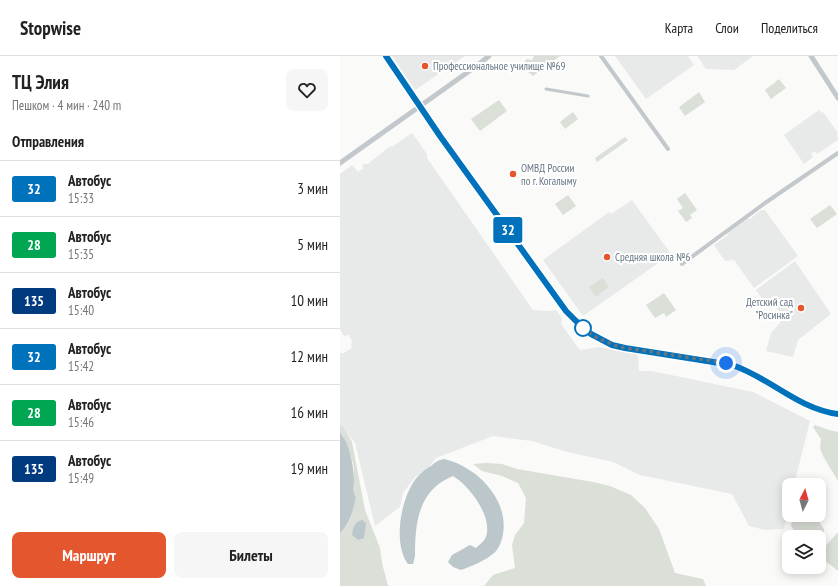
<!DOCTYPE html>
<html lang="ru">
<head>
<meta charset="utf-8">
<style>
	body { margin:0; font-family:"PT Sans Narrow",sans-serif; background:#f6f6f6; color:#222; height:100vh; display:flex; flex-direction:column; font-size:15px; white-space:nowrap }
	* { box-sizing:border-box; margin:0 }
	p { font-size:13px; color:#767676 }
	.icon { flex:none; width:22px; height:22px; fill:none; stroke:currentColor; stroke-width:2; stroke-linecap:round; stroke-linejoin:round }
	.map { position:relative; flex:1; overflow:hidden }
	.sheet { display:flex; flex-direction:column; background:#fff; width:340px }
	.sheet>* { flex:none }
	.badge { padding:0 8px; border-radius:3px; font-size:14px; line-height:26px }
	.needle { width:26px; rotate:6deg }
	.controls { position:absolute; left:442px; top:422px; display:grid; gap:8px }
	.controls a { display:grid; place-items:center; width:44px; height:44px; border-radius:8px; background:#fff; box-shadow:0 2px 10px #0003; font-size:20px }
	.you { position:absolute; width:20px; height:20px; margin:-10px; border:3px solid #fff; border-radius:50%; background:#1a73e8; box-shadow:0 0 0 6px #1a73e833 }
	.map>.badge { position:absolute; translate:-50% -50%; box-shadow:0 0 0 2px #fff }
	h2 { padding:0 12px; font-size:15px; line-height:36px }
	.round { display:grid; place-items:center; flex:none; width:42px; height:42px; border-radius:8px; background:#f6f6f6 }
	.headline { display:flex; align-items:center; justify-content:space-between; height:68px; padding:0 12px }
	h1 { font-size:19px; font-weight:800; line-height:30px }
	.primary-button { display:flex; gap:8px; margin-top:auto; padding:8px 12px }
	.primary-button a { flex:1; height:46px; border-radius:8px; background:#e4572e; color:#fff; font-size:16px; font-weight:800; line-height:46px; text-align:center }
	.primary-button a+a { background:#f6f6f6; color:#222 }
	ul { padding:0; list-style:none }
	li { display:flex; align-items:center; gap:12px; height:56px; padding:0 12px; border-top:1px solid #e0e0e0 }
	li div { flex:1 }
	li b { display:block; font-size:15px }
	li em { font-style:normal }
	li .badge { min-width:44px; font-weight:700; text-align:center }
	header { display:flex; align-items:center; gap:24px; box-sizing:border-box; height:56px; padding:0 20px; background:#fff; border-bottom:1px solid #e0e0e0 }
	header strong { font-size:19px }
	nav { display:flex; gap:22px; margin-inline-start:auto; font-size:14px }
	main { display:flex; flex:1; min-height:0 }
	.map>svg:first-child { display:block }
	.built { fill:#e8e9e9 }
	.green { fill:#dadfd7 }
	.water { fill:#bbc7cb }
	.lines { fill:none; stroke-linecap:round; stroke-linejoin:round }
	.pedestrian { stroke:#c3c8cc; stroke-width:3 }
	.minor { stroke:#c3c8cc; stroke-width:4 }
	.tertiary { stroke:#c3c8cc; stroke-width:5 }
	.line-casing { stroke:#fff; stroke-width:9 }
	.line { stroke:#0072bc; stroke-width:6 }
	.walk { stroke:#657683; stroke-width:4; stroke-dasharray:0 7.2 }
	.poi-dot { fill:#e4572e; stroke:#fff; stroke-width:1.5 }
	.stop-dot { fill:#fff; stroke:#0072bc; stroke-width:2 }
	.labels { text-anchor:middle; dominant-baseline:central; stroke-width:4; stroke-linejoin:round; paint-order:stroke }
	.poi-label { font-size:11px; fill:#657683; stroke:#fff; text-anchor:start }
</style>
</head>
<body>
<header>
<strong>Stopwise</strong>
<nav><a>Карта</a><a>Слои</a><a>Поделиться</a></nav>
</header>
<main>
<section class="sheet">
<div class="headline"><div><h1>ТЦ Элия</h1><p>Пешком · 4 мин · 240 m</p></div><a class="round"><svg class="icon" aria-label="heart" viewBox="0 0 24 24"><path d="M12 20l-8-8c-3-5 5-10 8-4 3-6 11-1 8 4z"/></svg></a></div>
<h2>Отправления</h2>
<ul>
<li><span class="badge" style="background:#0072bc;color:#fff">32</span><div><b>Автобус</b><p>15:33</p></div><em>3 мин</em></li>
<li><span class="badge" style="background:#00a651;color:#fff">28</span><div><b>Автобус</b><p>15:35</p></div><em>5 мин</em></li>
<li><span class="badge" style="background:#003b80;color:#fff">135</span><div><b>Автобус</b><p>15:40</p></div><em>10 мин</em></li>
<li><span class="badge" style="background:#0072bc;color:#fff">32</span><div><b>Автобус</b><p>15:42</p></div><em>12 мин</em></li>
<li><span class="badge" style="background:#00a651;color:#fff">28</span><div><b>Автобус</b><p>15:46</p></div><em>16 мин</em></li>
<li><span class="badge" style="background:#003b80;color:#fff">135</span><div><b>Автобус</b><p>15:49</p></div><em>19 мин</em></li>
</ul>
<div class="primary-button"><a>Маршрут</a><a>Билеты</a></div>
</section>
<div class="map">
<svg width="498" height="530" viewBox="0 0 498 530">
	<rect width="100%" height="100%" fill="#fafaf8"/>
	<path class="built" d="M52 0H125L75 34Z
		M275 0H348L354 9 306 43Z
		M357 0H413L394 14 366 13Z
		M479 54 482 57 483 56 498 77 497 79 498 84 477 98 475 95 471 98 473 101 464 108 444 79Z
		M72 77 87 98V102L193 254 206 255 216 254 222 262 221 268 240 294 259 291 298 298 299 315H312L413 336 470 365 454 429H449V452L444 473 425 474 409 470 392 438 300 419 273 406 227 396 192 385 153 380 96 402 90 410 75 421 63 437 60 451 35 470 15 387 0 369V297H4L12 292 11 289 12 285 9 279 4 280 0 273V118L12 109 18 116 24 112 22 110 24 108H28L50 90 52 91Z
		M292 144 331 198 243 260 203 204 269 156 271 158Z
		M421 154H425L458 200 414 232 394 204 385 205 374 189 388 179 387 177 408 162 410 163Z
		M455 205 491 258 458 284 453 301 426 295 431 277 444 262 433 248 428 251 416 234Z"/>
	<path class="green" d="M194 0H220L193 20 181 10 187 3 192 4Z
		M439 23 446 32 431 43 425 34Z
		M359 36 365 46 345 60 339 51Z
		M159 44 167 55 140 75 131 63Z
		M233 56 238 63 225 73 220 66Z
		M285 81 288 84 257 106 255 102Z
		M345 137 357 154 350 159 352 162 346 166 338 155 343 152 337 143Z
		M228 139 236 150 223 159 215 148Z
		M490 149 497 158 477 172 470 163Z
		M263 222 269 231 256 241 249 231Z
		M324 237 336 254 326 261 324 257 315 262 306 249Z
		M0 369 3 371 12 386 25 454 40 492 42 507 48 530H0V477C11 468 13 455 16 442 10 432 16 418 13 407 10 398 6 389 3 379L0 376Z
		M475 369 489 374 498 376V425L483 400 480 392 481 383 473 371Z
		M146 407 162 408 177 413 253 426 270 430 291 439 305 452 319 473 335 517 363 523 366 530H144L153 519 175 512 172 489 175 479 184 467 186 442 178 427 162 420 142 415 133 408Z
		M453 459H470L473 463 479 465 484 473V476L479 484V481H460L451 470Z
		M498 476V515L492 510 480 501 482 494Z"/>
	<path class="water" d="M0 376C9 387 14 410 14 424 14 431 12 435 16 442 13 455 10 468 0 477Z
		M104 403C136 410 169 443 163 478 162 484 159 493 154 497 145 505 132 510 121 514L113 511 108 506 112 499 130 489 136 492C139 489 143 486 145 483 155 463 129 429 113 420 78 434 75 467 75 500L73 508H68C52 487 61 438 79 419 83 415 87 412 91 410 96 406 98 404 104 403Z
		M22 464 26 467 24 482 18 484 12 479C13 472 14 466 22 464Z"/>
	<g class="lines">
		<path class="pedestrian" d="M206 33 248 40"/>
		<path class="minor" d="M46 0 80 50
			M261 0 328 93
			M342 208 425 147 498 97"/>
		<path class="tertiary" d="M471 0 498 42
			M80 50 226 255C252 286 272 290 310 296 327 298 344 301 361 303 373 305 386 306 397 311 432 324 460 354 498 358
			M0 107 135 11 149 0"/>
	</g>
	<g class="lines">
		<g class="line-casing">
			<path id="line" d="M46 0 100 80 226 255 236 265 251 278 272 289 285 292 392 309C429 321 458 353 498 358"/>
		</g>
		<use href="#line" class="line"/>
		<path class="walk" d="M243 272 241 270 257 282 279 291 386 307"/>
	</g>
	<g class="poi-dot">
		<circle cx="85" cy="10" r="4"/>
		<circle cx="173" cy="118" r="4"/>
		<circle cx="267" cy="201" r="4"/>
		<circle cx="461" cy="252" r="4"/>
	</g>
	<circle class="stop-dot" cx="243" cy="272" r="8"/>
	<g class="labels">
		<g class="poi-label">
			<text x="93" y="10">Профессиональное училище №69</text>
			<text x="181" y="112">ОМВД России<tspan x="181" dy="13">по г. Когалыму</tspan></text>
			<text x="275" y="201">Средняя школа №6</text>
			<text x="453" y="246" text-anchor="end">Детский сад<tspan x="453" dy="13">"Росинка"</tspan></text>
		</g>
	</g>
</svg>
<div class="controls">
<a><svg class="needle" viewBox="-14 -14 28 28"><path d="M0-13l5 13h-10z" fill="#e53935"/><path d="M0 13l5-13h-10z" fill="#767676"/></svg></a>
<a><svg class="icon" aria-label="layers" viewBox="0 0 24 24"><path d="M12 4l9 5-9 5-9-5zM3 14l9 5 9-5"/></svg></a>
</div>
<div class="you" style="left:386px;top:307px"></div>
<b class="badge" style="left:168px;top:174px;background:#0072bc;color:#fff">32</b>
</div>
</main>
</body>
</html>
